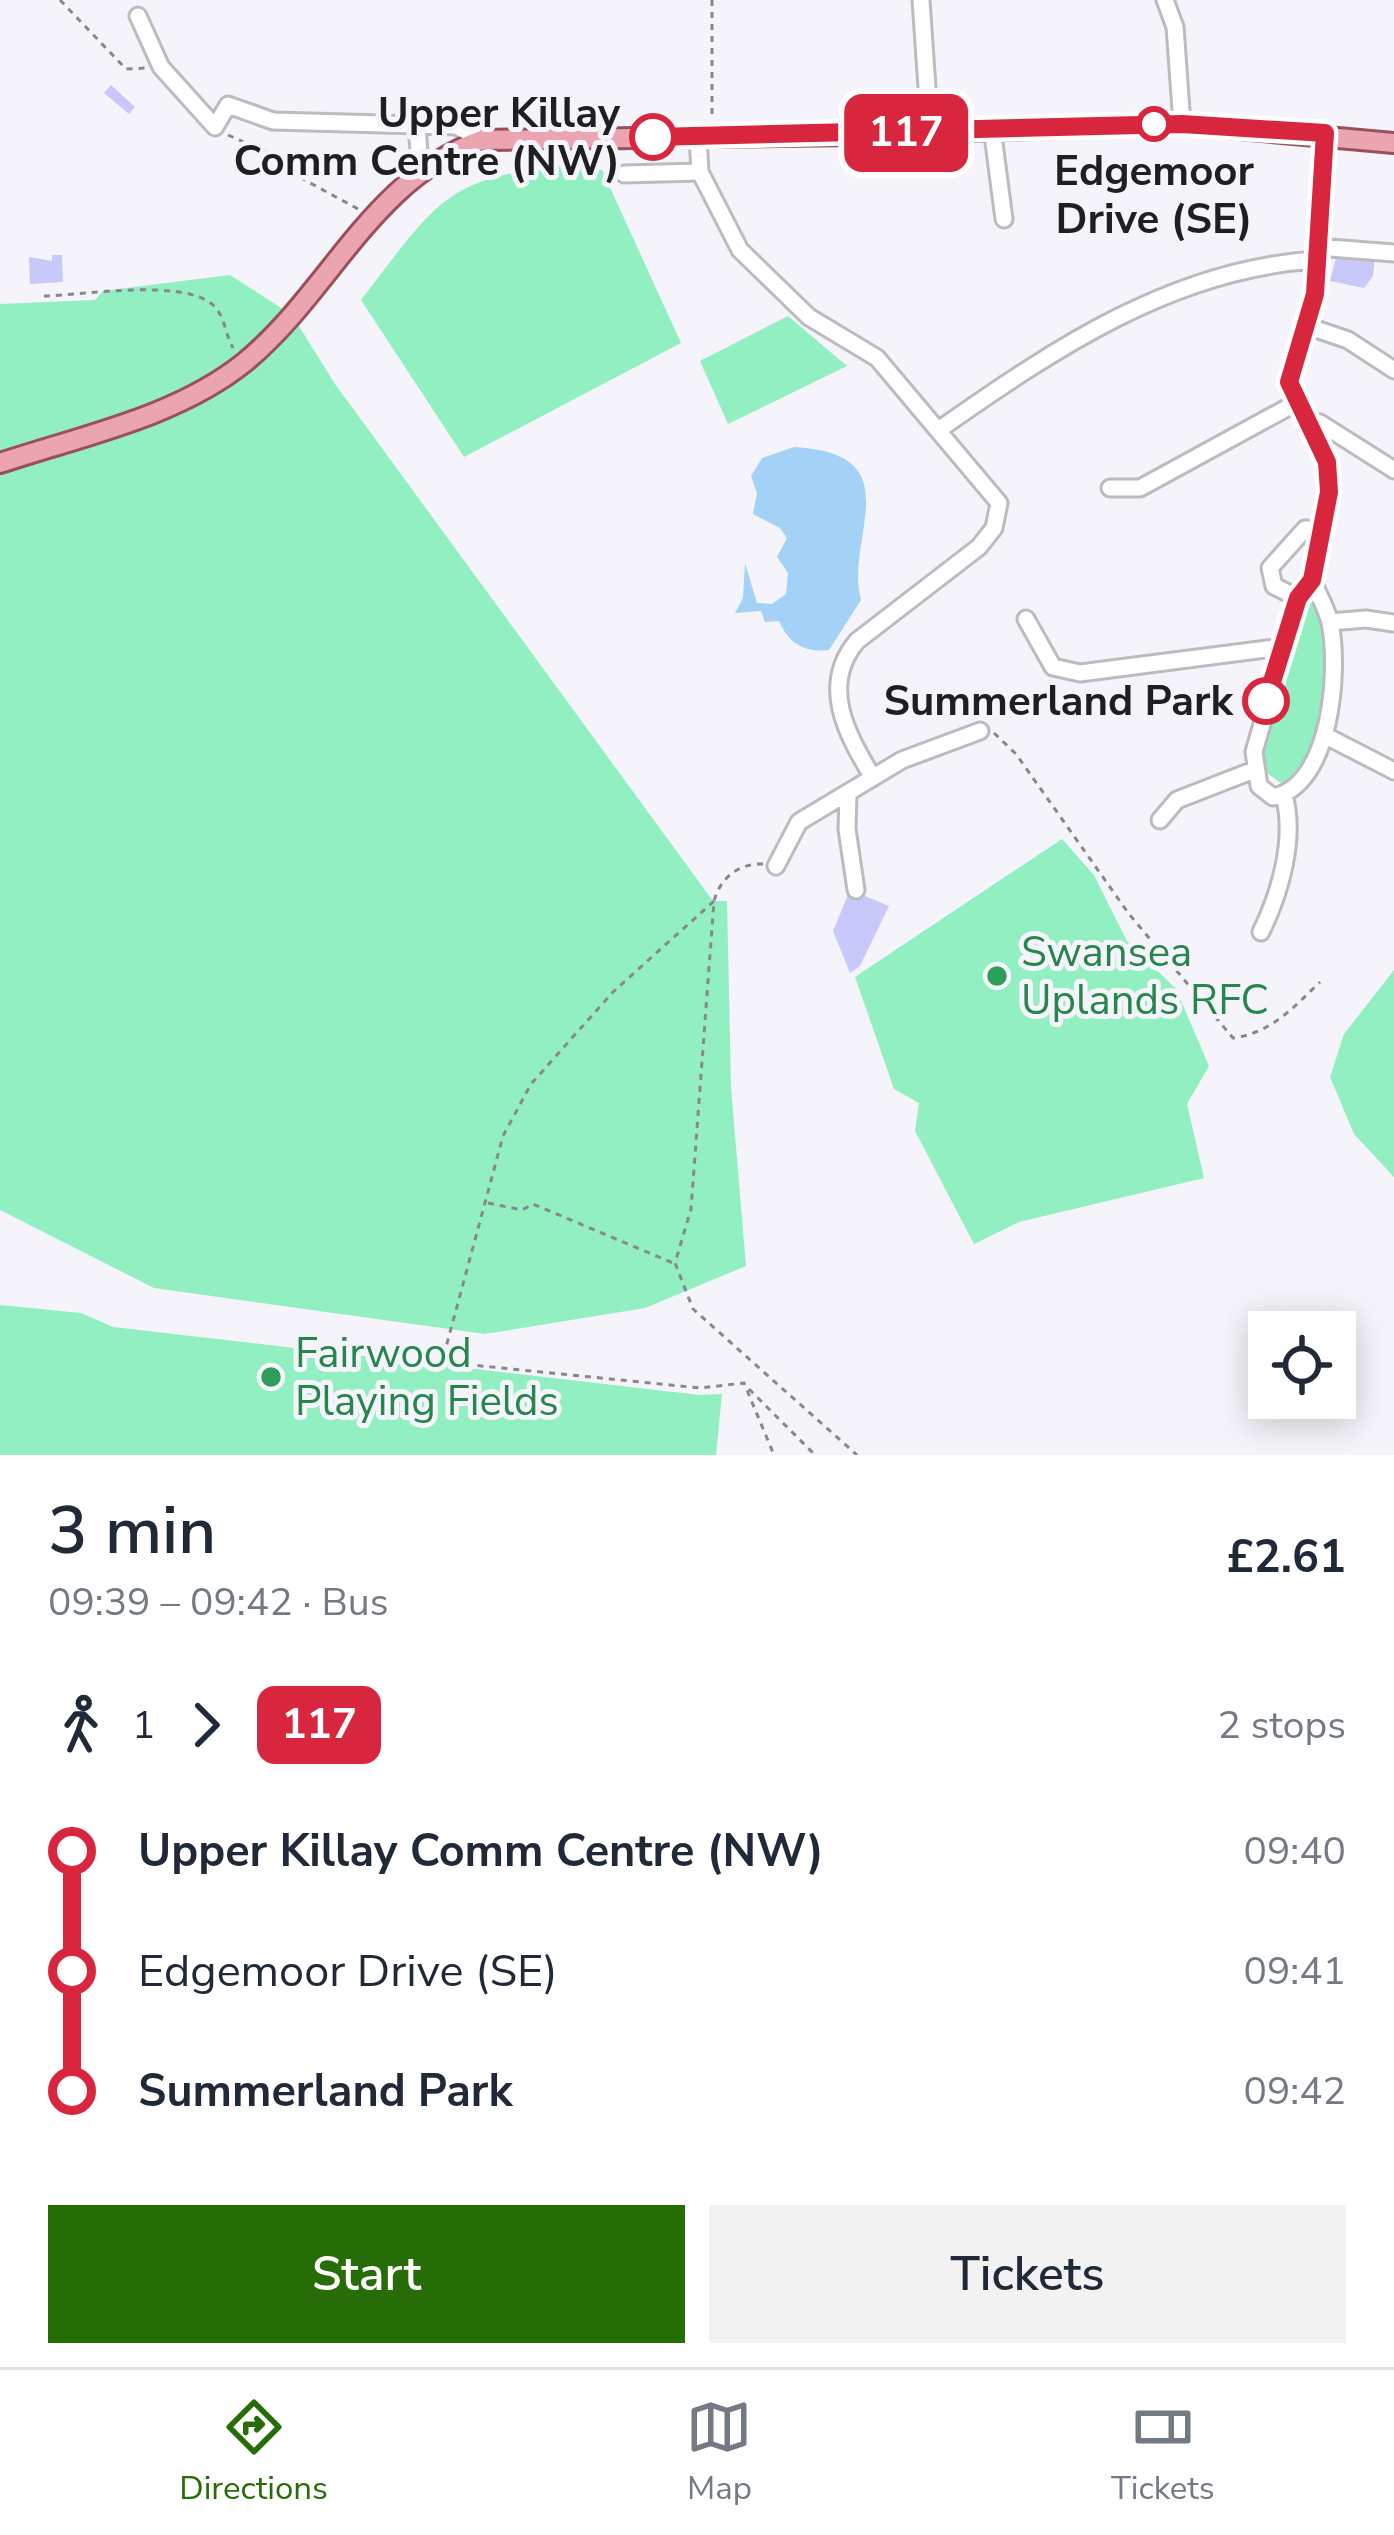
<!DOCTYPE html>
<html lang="en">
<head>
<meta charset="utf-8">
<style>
	body { margin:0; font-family:"Nunito Sans",sans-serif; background:#f2f2f3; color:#1f2937; height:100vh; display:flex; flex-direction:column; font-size:45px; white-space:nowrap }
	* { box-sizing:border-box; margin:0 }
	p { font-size:39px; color:#747a83 }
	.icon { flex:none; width:66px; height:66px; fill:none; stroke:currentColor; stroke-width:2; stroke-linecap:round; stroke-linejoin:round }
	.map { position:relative; height:1455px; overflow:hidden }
	.panel { display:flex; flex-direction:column; background:#fff; flex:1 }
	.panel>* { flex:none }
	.badge { padding:0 24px; border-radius:18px; font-size:42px; line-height:78px }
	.controls { position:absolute; left:1248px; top:1311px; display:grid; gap:24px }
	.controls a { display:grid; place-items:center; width:108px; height:108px; border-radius:0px; background:#fff; box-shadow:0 6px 30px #0003; font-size:60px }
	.map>.badge { position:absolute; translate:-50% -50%; box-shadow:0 0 0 6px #fff }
	.legs { display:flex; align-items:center; gap:18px; height:132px; padding:0 48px; font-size:39px }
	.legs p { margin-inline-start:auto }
	.head { display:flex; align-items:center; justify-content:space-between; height:204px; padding:0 48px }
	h1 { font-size:66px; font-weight:600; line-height:90px }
	.primary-button { display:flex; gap:24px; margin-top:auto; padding:24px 48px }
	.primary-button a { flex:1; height:138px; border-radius:0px; background:#266c07; color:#fff; font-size:48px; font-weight:600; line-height:138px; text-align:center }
	.primary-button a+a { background:#f2f2f3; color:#1f2937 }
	ul { padding:0 48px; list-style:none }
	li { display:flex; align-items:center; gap:42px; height:120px; font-size:45px }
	li i { display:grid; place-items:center; width:18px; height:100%; margin:0 15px; background:currentColor }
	li i::after { content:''; width:30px; height:30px; margin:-15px; border:9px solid; border-radius:50%; background:#fff }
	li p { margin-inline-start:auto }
	li:first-child i { background:linear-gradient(#0000 50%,currentColor 0) }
	li:last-child i { background:linear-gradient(currentColor 50%,#0000 0) }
	.tabs { display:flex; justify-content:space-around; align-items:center; height:168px; border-top:3px solid #e0e1e3; background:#fff; font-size:33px; color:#747a83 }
	.tabs a { display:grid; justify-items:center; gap:6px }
	.tabs .active { color:#266c07 }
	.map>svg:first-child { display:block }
	.green { fill:#91efc1 }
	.water { fill:#a3d2f6 }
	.building { fill:#c9c8fb }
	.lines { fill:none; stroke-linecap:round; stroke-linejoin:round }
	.minor-casing { stroke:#bbbbc0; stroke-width:21 }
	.major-casing { stroke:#9b4f5c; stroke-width:24 }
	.path { stroke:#88888c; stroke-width:3; stroke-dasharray:6 6; stroke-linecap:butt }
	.minor { stroke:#fff; stroke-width:15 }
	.major { stroke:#eba5b0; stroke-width:18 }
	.line-1-casing { stroke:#fff; stroke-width:27 }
	.line-1 { stroke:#d7263d; stroke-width:18 }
	.stop-1-dot { fill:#fff; stroke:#d7263d; stroke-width:6 }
	.leisure-dot { fill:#2e9e5b; stroke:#f4f4fa; stroke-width:4.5 }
	.labels { text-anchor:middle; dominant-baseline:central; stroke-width:10; stroke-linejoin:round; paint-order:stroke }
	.stop-label { font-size:42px; font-weight:bold; fill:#1f1f21; stroke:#f4f4fa; text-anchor:end }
	.leisure-label { font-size:42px; fill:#27864d; stroke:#f4f4fa; text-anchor:start }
</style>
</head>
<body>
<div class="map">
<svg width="1394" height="1455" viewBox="0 0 1394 1455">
	<rect width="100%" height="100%" fill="#f4f4fa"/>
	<path class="green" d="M584 164 602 170 681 343 464 457 361 300C441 196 447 175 584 164Z
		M230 275 292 315 335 384 713 901H727L731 1087 746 1266 645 1308 485 1334 154 1288 0 1210V304L95 300 103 291Z
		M788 316 847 366 728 424 700 361Z
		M1311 598C1339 631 1329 768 1281 783L1264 771 1260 756 1303 602Z
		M1062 839 1094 875 1127 941 1176 989 1209 1066 1187 1104 1204 1178 1019 1222 974 1244 915 1131 919 1103 894 1089 855 977Z
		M1394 970V1177L1354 1134 1330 1077 1344 1034Z
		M0 1305 81 1313 113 1327 699 1395 722 1394 716 1455H0Z"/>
	<path class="water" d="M794 447C914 454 844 537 861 600L829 650C805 653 789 644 779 621L765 622 761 611 735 613 743 598 745 563 757 603 772 604 786 594 788 573 777 557 787 538 780 528 753 514 757 493 751 476 762 458Z"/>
	<path class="building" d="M111 85 135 107 129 114 104 93Z
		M1337 253 1375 256 1373 276 1364 288 1330 281Z
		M52 255H62L63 282 30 284 29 257 52 261Z
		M850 890 889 906 860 966 850 973 833 931Z"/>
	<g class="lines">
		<g class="minor-casing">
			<path id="minor" d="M921 0 930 131
				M1165 0 1175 27 1182 124
				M138 16 161 67 215 127 228 105 273 121 456 126 482 140
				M417 125 419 153 428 165
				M992 128 1004 219
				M698 137 700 172 740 250 809 317 877 358 999 503 994 528 979 547 857 641C820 685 846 733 872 776
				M624 174 700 172
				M1318 247 1394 253
				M1307 326 1348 340 1394 370
				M1305 422 1320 423 1394 470
				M940 429C1054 349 1174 268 1317 260
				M1110 488H1140L1296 403
				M1312 580C1318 594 1327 609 1330 623 1340 671 1331 786 1273 797L1259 786 1254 752 1298 598C1318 572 1337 492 1326 460 1316 433 1294 411 1289 382L1315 294 1325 133
				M1298 598 1274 586 1270 568 1305 529 1322 530
				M1026 619 1053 667 1080 673 1282 647
				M1330 622 1366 619 1394 623
				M1324 735 1394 771
				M848 795 847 829 856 890
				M1160 820 1177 800 1254 770
				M776 866 799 822 902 760 980 731
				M1261 932C1280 893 1296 839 1284 795"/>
		</g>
		<g class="major-casing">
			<path id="major" d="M0 463C81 436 177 417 245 362 330 292 372 178 482 140L856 135 1182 124 1394 143"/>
		</g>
		<path class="path" d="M60 0 126 69 147 68
			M712 0V120
			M228 135 264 151 301 178 360 210
			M44 296C84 295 183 278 213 305 225 316 225 334 233 348
			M994 733 1016 754 1129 914 1233 1038C1271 1033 1293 1008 1320 982
			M763 864C739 863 720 878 714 901L691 1209 675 1263 693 1309 857 1455
			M714 901 613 992 531 1084 503 1136 442 1362 700 1388 744 1383 774 1455
			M488 1203 522 1210 533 1204 673 1263
			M749 1389 815 1455"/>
		<use href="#minor" class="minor"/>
		<use href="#major" class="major"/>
	</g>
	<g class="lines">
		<g class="line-1-casing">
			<path id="line-1" d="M653 137 1182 124 1325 133 1315 294 1289 382 1327 462 1329 492 1312 580 1298 598 1266 701"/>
		</g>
		<use href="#line-1" class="line-1"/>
	</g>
	<g class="stop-1-dot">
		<circle cx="1154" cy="124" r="15"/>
		<circle cx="653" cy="137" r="21"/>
		<circle cx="1266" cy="701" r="21"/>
	</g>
	<g class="leisure-dot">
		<circle cx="997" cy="976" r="12"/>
		<circle cx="271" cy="1377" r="12"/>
	</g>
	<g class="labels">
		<g class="stop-label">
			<text x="620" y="113">Upper Killay<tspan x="620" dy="48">Comm Centre (NW)</tspan></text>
			<text x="1154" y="171" text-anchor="middle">Edgemoor<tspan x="1154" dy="48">Drive (SE)</tspan></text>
			<text x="1233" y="701">Summerland Park</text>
		</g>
		<g class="leisure-label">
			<text x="1021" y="952">Swansea<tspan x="1021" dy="48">Uplands RFC</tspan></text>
			<text x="295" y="1353">Fairwood<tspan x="295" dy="48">Playing Fields</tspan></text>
		</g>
	</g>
</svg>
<div class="controls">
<a><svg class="icon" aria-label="locate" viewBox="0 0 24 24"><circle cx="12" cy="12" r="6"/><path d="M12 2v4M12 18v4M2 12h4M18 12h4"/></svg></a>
</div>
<b class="badge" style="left:906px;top:133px;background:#d7263d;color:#fff">117</b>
</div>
<section class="panel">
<div class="head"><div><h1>3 min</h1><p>09:39 – 09:42 · Bus</p></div><b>£2.61</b></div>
<div class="legs"><svg class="icon" aria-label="walk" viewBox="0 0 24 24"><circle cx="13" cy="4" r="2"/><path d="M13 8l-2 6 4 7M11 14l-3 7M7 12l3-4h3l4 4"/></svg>1<svg class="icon" aria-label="forward" viewBox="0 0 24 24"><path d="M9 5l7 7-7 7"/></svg><b class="badge" style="background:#d7263d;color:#fff">117</b><p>2 stops</p></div>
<ul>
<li><i style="color:#d7263d"></i><b>Upper Killay Comm Centre (NW)</b><p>09:40</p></li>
<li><i style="color:#d7263d"></i><span>Edgemoor Drive (SE)</span><p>09:41</p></li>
<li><i style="color:#d7263d"></i><b>Summerland Park</b><p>09:42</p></li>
</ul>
<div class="primary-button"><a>Start</a><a>Tickets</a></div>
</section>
<nav class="tabs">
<a class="active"><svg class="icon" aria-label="directions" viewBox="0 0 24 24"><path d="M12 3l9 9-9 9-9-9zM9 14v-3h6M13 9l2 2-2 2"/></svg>Directions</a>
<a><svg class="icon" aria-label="map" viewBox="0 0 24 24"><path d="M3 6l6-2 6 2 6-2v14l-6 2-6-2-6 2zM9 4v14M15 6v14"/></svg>Map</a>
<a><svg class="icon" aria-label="tickets" viewBox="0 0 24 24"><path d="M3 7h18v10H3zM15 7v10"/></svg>Tickets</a>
</nav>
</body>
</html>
